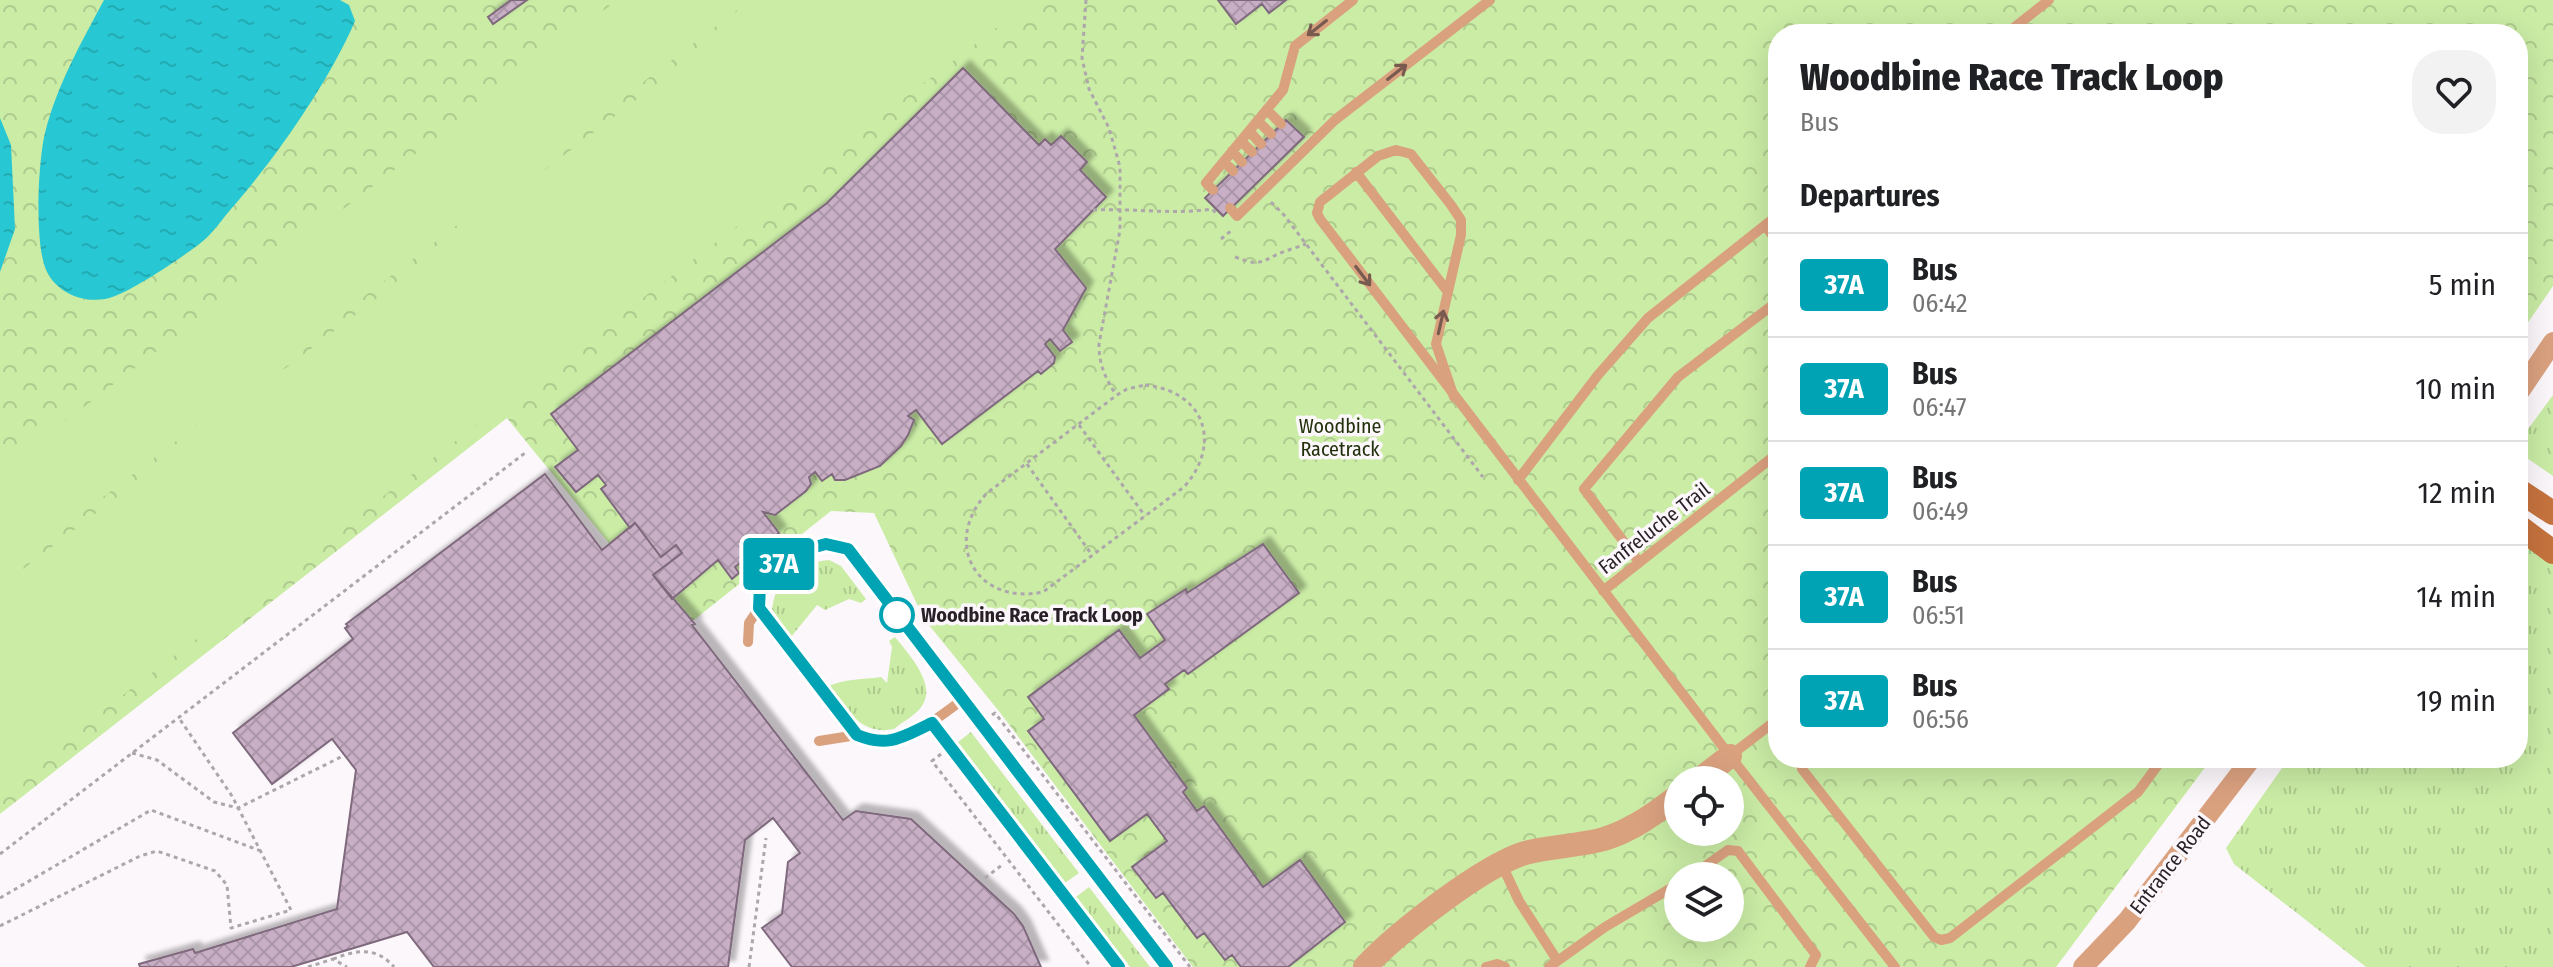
<!DOCTYPE html>
<html lang="en">
<head>
<meta charset="utf-8">
<style>
	body { margin:0; font-family:"Fira Sans Condensed",sans-serif; background:#f2f2f2; color:#202124; height:100vh; display:flex; flex-direction:column; font-size:30px; white-space:nowrap }
	* { box-sizing:border-box; margin:0 }
	p { font-size:26px; color:#757577 }
	.icon { flex:none; width:44px; height:44px; fill:none; stroke:currentColor; stroke-width:2; stroke-linecap:round; stroke-linejoin:round }
	.map { position:relative; flex:1; overflow:hidden }
	.details { position:absolute; left:1768px; top:24px; width:760px; height:744px; display:flex; flex-direction:column; background:#fff; border-radius:32px; box-shadow:0 8px 32px #0002 }
	.details>* { flex:none }
	.badge { padding:0 16px; border-radius:6px; font-size:28px; line-height:52px }
	.controls { position:absolute; left:1664px; top:766px; display:grid; gap:16px }
	.controls a { display:grid; place-items:center; width:80px; height:80px; border-radius:50%; background:#fff; box-shadow:0 8px 32px #0002; font-size:40px }
	.map>.badge { position:absolute; translate:-50% -50%; box-shadow:0 0 0 4px #fff }
	h2 { padding:0 32px; font-size:30px; line-height:72px }
	.round { display:grid; place-items:center; flex:none; width:84px; height:84px; border-radius:32px; background:#f2f2f2 }
	.headline { display:flex; align-items:center; justify-content:space-between; height:136px; padding:0 32px }
	h1 { font-size:38px; font-weight:800; line-height:60px }
	ul { padding:0; list-style:none }
	li { display:flex; align-items:center; gap:24px; height:104px; padding:0 32px; border-top:2px solid #e0e0e0 }
	li div { flex:1 }
	li b { display:block; font-size:30px }
	li em { font-style:normal }
	li .badge { min-width:88px; font-weight:700; text-align:center }
	.map>svg:first-child { display:block }
	.grass { fill:url(#grass-tufts) }
	.park { fill:url(#park-crowns); fill-rule:evenodd }
	.garden { fill:#caeca5 }
	.water { fill:url(#water-ripples) }
	.building { fill:url(#building-cross-hatch); stroke:#7f697d; stroke-width:2; filter:url(#shadow) }
	.lines { fill:none; stroke-linecap:round; stroke-linejoin:round }
	.path { stroke:#ada7ac; stroke-width:3; stroke-dasharray:4 4; stroke-linecap:butt }
	.service { stroke:#daa17f; stroke-width:10 }
	.minor { stroke:#daa17f; stroke-width:20 }
	.tertiary { stroke:#daa17f; stroke-width:24 }
	.secondary { stroke:#c6733e; stroke-width:24 }
	.oneway { stroke:#785a4f }
	.line-casing { stroke:#fff; stroke-width:18 }
	.line { stroke:#00a3b4; stroke-width:12 }
	.stop-dot { fill:#fff; stroke:#00a3b4; stroke-width:4 }
	.labels { text-anchor:middle; dominant-baseline:central; stroke-width:7; stroke-linejoin:round; paint-order:stroke }
	.park-label { font-size:20px; fill:#22310c; stroke:#fcf7fb }
	.street-label { font-size:20px; fill:#281f27; stroke:#fcf7fb }
	.stop-label { font-size:20px; font-weight:bold; fill:#281f27; stroke:#fcf7fb; text-anchor:start }
</style>
</head>
<body>
<div class="map">
<svg width="2553" height="967" viewBox="0 0 2553 967">
	<defs>
		<pattern id="grass-tufts" width="24" height="20" patternUnits="userSpaceOnUse" patternTransform="scale(2)"><rect width="24" height="20" fill="#caeca5"/><path d="M3 7l-1-3M5 7V3M7 7l1-3M15 17l-1-3M17 17v-4M19 17l1-3" fill="none" stroke="#aeca8e"/></pattern>
		<pattern id="park-crowns" width="20" height="18" patternUnits="userSpaceOnUse" patternTransform="scale(2)"><rect width="20" height="18" fill="#caeca5"/><path d="M2 6a3 3 0 1 1 6 0M12 15a3 3 0 1 1 6 0" fill="none" stroke="#aeca8e"/></pattern>
		<pattern id="water-ripples" width="26" height="14" patternUnits="userSpaceOnUse" patternTransform="scale(2)"><rect width="26" height="14" fill="#27c8d3"/><path d="M2 4q2-2 4 0t4 0M15 11q2-2 4 0t4 0" fill="none" stroke="#23abb5"/></pattern>
		<pattern id="building-cross-hatch" width="8" height="8" patternUnits="userSpaceOnUse" patternTransform="scale(2)"><rect width="8" height="8" fill="#c8afc5"/><path d="M0 0l8 8M0 8l8-8" fill="none" stroke="#ac96a9"/></pattern>
		<filter id="shadow"><feDropShadow dx="7" dy="-7" stdDeviation="2" flood-color="#0004"/></filter>
	</defs>
	<rect width="100%" height="100%" fill="#fcf7fb"/>
	<path class="grass" d="M2553 395V476L2524 456 2523 436Z
		M2518 520 2553 545V967H2366L2234 864 2226 848 2289 758H2518Z
		M829 560 841 566 866 599 861 603 849 599 825 610 817 605 791 637 772 609C778 572 795 564 829 560Z
		M895 637C907 652 936 683 923 704 918 714 902 722 894 729 860 736 847 709 829 686 847 678 862 680 881 677L887 683 892 647 889 641Z
		M971 732 1079 873 1065 883 958 742Z
		M1089 887 1150 967H1130L1076 897Z"/>
	<path class="park" d="M0 0H2553V286L2518 337V34H1778V758H2212L2056 967H1193L998 710 924 619 874 513 831 511 680 631 507 418 0 814ZM1678 780H1730V832H1678ZM1678 876H1730V928H1678Z"/>
	<path class="garden" d="M617 0H750L24 558 0 570V471Z
		M767 0H1033L0 789V582L23 569Z"/>
	<path class="water" d="M104 0H340L349 5 355 21C329 82 275 159 231 209 222 219 214 232 203 241 186 255 135 289 115 296 91 306 59 296 47 272 34 246 38 162 45 133 57 85 81 43 104 0Z
		M0 118 11 145 15 229 0 272Z"/>
	<path class="building" d="M511 0H527L493 24 488 17Z
		M1218 0H1286L1269 13 1262 4 1236 24Z
		M963 68 1039 145 1045 139 1051 145 1061 136 1087 162 1080 170 1106 197 1055 249 1086 288 1063 330 1072 342 1060 351 1050 339 1045 344 1055 357 1054 363 1041 374 1038 371 942 444 916 410 908 416 914 420 908 435 901 446 880 466 845 480H835L832 474 822 481 815 472 809 477 811 484 806 491 775 515 763 512 779 533 735 567 739 573 732 579 718 560 672 599 653 575 682 553 676 545 661 557 635 523 630 528 601 489 606 485 598 475 576 492 555 467 578 450 551 414 827 203Z
		M1286 120 1304 137 1223 216 1205 198Z
		M545 474 602 550 635 523 661 557 676 545 682 553 653 575 695 624 692 625 843 820 856 811 911 819 1014 914 1023 926 1041 967H792L762 928 782 914 788 862 800 853 773 818 745 840 728 967H434L407 932 291 967H140L139 964 193 949 195 953 337 909 356 770 332 739 272 784 233 733 353 639 345 628 348 626 346 624Z
		M1263 544 1299 593 1188 674 1184 670 1165 684 1169 689 1134 715 1187 788 1183 792 1197 811 1204 806 1263 887 1300 860 1345 922 1288 967H1241L1232 955 1225 960 1204 933 1197 938 1163 893 1156 898 1132 867 1167 841 1147 814 1110 841 1028 731 1044 719 1028 697 1119 630 1140 658 1165 640 1147 614 1186 589 1187 593Z"/>
	<g class="lines">
		<path class="path" d="M1086 0 1082 58 1089 89 1109 128 1120 167V230L1099 344C1099 365 1105 377 1116 395
			M1271 202 1284 215 1483 477
			M1093 210C1133 208 1173 215 1212 209L1216 213
			M1221 239 1232 230
			M1235 257C1255 264 1256 265 1274 256 1283 251 1296 248 1306 244
			M1145 385C1204 391 1223 443 1184 487L1043 592C977 606 941 543 987 493L1117 395 1127 389Z
			M1079 425 1145 516
			M1027 464 1092 555
			M992 715 995 713 1190 967
			M132 753 157 760 214 802 238 808 341 757
			M941 754 932 761 1091 967
			M0 854 525 453
			M985 878 1002 865
			M0 898 151 810 261 851
			M0 926 140 856 157 851 215 871 227 885 231 928 291 910 232 796 179 718
			M333 959C356 950 376 946 394 967
			M308 967 333 959 347 967
			M749 967 766 838"/>
		<path class="service" d="M2006 34 2049 0
			M1267 110 1281 124
			M1258 121 1271 134
			M1249 131 1261 144
			M1241 141 1252 152
			M1232 151 1242 162
			M1224 161 1233 171
			M1356 172 1448 292
			M1213 190 1206 183 1283 90 1295 46 1353 0
			M1230 208 1237 216 1335 120 1490 0
			M1765 225 1778 243
			M1454 397 1436 344 1461 235V220L1451 205 1411 154 1396 150 1378 156 1320 202 1317 213 1320 219 1730 756 1895 967
			M1518 480 1598 375 1648 318 1778 215
			M1639 562 1584 489 1678 377 1778 301
			M1603 591 1778 453
			M748 642 749 623 759 608
			M961 701C928 725 899 751 857 735L759 608 760 586 773 568 796 552 826 544 848 549 1167 967
			M932 723 1119 967
			M819 741 857 735
			M1731 755 1778 719
			M1801 758 1802 769 1934 937 1941 940 1950 938 2138 792 2163 758
			M1502 865 1519 901 1557 960
			M1691 876 1728 850 1738 851 1816 955 1810 967
			M1486 967 1497 964 1505 967
			M1549 967 1605 927 1678 884"/>
		<path class="minor" d="M2518 394 2553 342
			M2083 967 2127 921 2252 758"/>
		<path class="tertiary" d="M1699 780 1730 756
			M1365 967C1397 933 1481 867 1525 853 1551 846 1579 846 1604 839 1633 830 1654 814 1678 796"/>
		<path class="secondary" d="M2518 490 2553 513
			M2518 526 2553 552"/>
	</g>
	<defs><path id="oneway-shaft" d="M-6 0H5M1.5-3L5.5 0L1.5 3" fill="none" stroke-width="1.6" stroke-linecap="round" stroke-linejoin="round" transform="scale(2)"/></defs>
	<g class="oneway">
		<use href="#oneway-shaft" transform="translate(1317 28) rotate(142)"/>
		<use href="#oneway-shaft" transform="translate(1397 72) rotate(-38)"/>
		<use href="#oneway-shaft" transform="translate(1363 276) rotate(53)"/>
		<use href="#oneway-shaft" transform="translate(1441 322) rotate(-77)"/>
	</g>
	<g class="lines">
		<g class="line-casing">
			<path id="line" d="M1119 967 932 723C902 737 889 748 857 735L759 608 760 586 773 568 796 552 826 544 848 549 1167 967"/>
		</g>
		<use href="#line" class="line"/>
	</g>
	<circle class="stop-dot" cx="897" cy="615" r="16"/>
	<g class="labels">
		<g class="park-label">
			<text x="1340" y="426">Woodbine<tspan x="1340" dy="23">Racetrack</tspan></text>
		</g>
		<g class="street-label">
			<text transform="translate(1654 528) rotate(-38)">Fanfreluche Trail</text>
			<text transform="translate(2170 865) rotate(-52)">Entrance Road</text>
		</g>
		<g class="stop-label">
			<text x="921" y="615">Woodbine Race Track Loop</text>
		</g>
	</g>
</svg>
<div class="controls">
<a><svg class="icon" aria-label="locate" viewBox="0 0 24 24"><circle cx="12" cy="12" r="6"/><path d="M12 2v4M12 18v4M2 12h4M18 12h4"/></svg></a>
<a><svg class="icon" aria-label="layers" viewBox="0 0 24 24"><path d="M12 4l9 5-9 5-9-5zM3 14l9 5 9-5"/></svg></a>
</div>
<b class="badge" style="left:779px;top:564px;background:#00a3b4;color:#fff">37A</b>
<section class="details">
<div class="headline"><div><h1>Woodbine Race Track Loop</h1><p>Bus</p></div><a class="round"><svg class="icon" aria-label="heart" viewBox="0 0 24 24"><path d="M12 20l-8-8c-3-5 5-10 8-4 3-6 11-1 8 4z"/></svg></a></div>
<h2>Departures</h2>
<ul>
<li><span class="badge" style="background:#00a3b4;color:#fff">37A</span><div><b>Bus</b><p>06:42</p></div><em>5 min</em></li>
<li><span class="badge" style="background:#00a3b4;color:#fff">37A</span><div><b>Bus</b><p>06:47</p></div><em>10 min</em></li>
<li><span class="badge" style="background:#00a3b4;color:#fff">37A</span><div><b>Bus</b><p>06:49</p></div><em>12 min</em></li>
<li><span class="badge" style="background:#00a3b4;color:#fff">37A</span><div><b>Bus</b><p>06:51</p></div><em>14 min</em></li>
<li><span class="badge" style="background:#00a3b4;color:#fff">37A</span><div><b>Bus</b><p>06:56</p></div><em>19 min</em></li>
</ul>
</section>
</div>
</body>
</html>
